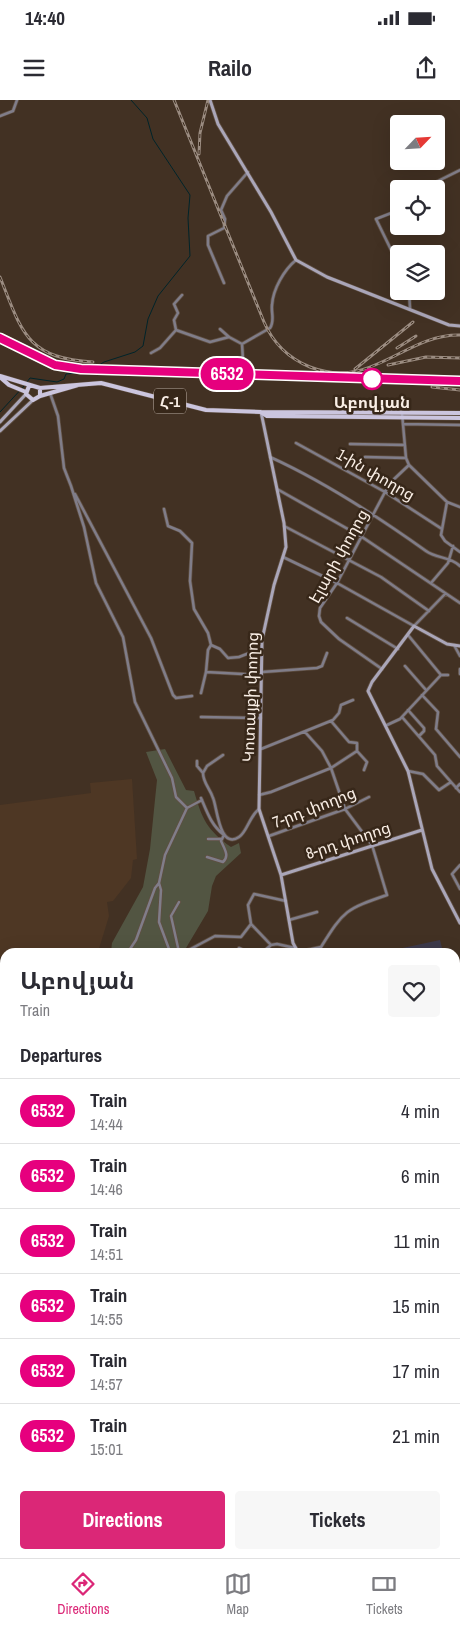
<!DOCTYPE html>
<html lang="en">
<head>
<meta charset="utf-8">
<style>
	body { margin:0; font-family:"Archivo Narrow","Noto Sans Armenian",sans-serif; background:#f7f7f7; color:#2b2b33; height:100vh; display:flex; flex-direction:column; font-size:19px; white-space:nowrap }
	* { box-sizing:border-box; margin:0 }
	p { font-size:16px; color:#7c7c81 }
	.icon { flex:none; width:28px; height:28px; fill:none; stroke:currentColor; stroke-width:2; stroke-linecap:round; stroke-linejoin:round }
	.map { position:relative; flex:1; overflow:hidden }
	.details { position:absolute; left:0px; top:848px; width:460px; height:611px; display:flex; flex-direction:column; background:#fff; border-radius:15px 15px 0 0; box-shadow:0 5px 20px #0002 }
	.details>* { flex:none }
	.badge { padding:0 10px; border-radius:16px; font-size:18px; line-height:32px }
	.needle { width:32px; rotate:65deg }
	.tools { position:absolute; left:390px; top:15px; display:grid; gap:10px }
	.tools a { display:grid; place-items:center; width:55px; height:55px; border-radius:5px; background:#fff; box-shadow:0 5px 20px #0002; font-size:25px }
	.map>.badge { position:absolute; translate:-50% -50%; box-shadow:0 0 0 2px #fff }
	h2 { padding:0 20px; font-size:19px; line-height:45px }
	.round { display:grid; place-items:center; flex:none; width:52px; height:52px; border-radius:5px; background:#f7f7f7 }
	.headline { display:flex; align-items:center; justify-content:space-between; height:85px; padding:0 20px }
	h1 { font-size:24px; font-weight:700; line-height:38px }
	.cta { display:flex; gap:10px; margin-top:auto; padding:10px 20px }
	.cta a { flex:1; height:58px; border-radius:5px; background:#db2777; color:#fff; font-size:20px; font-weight:700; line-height:58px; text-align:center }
	.cta a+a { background:#f7f7f7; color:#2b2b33 }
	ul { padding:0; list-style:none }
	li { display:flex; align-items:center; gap:15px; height:65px; padding:0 20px; border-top:1px solid #e1e1e2 }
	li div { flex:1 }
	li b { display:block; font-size:19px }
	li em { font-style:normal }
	li .badge { min-width:55px; font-weight:700; text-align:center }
	.status { display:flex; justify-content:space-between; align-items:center; height:35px; padding:0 25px; background:#fff; direction:ltr }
	.status svg { height:14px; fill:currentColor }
	header { display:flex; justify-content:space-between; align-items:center; height:65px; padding:0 20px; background:#fff; font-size:22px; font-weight:700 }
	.menu { display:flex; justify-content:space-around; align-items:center; height:70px; border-top:1px solid #e1e1e2; background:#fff; font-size:14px; color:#7c7c81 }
	.menu a { display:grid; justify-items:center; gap:2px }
	.menu .on { color:#db2777 }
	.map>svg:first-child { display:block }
	.built { fill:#4e3724 }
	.education { fill:#3d3a4b }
	.green { fill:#525542 }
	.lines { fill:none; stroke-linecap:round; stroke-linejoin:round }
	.stream { stroke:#00242a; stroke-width:1 }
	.street-casing { stroke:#5f4f42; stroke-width:4 }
	.secondary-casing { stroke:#5f4f42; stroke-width:4.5 }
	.primary-casing { stroke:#5f4f42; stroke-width:5 }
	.street { stroke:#807d89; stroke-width:2.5 }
	.secondary { stroke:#aaa6b9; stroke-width:3 }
	.primary { stroke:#cbc5de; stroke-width:4 }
	.rail-casing { stroke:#9b8c81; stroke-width:3 }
	.rail { stroke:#372719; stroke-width:1; stroke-dasharray:4; stroke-linecap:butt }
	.line-casing { stroke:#fff; stroke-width:11 }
	.line { stroke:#e6007e; stroke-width:8 }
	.stop-dot { fill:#fff; stroke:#e6007e; stroke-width:2.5 }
	.labels { text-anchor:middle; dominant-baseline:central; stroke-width:5; stroke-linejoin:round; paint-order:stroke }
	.shield { fill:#372719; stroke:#bfb2a8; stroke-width:1 }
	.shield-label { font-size:15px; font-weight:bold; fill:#f9eee5 }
	.stop-label { font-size:16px; font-weight:bold; fill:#f9eee5; stroke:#372719 }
	.street-label { font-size:16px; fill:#f9eee5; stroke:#372719 }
</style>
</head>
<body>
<div class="status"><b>14:40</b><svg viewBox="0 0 49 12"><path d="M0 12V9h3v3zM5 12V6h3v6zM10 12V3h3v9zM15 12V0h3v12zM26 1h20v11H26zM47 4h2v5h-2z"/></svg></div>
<header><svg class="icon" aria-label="menu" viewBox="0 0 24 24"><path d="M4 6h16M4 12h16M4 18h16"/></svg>Railo<svg class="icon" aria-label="share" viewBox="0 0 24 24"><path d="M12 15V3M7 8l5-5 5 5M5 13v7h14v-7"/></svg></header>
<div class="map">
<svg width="460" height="1458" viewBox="0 0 460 1458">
	<rect width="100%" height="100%" fill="#423123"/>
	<path class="built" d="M132 679 137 759 133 760 131 778 113 801 107 802 109 816 98 852H5V870L0 855V705L91 693 90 683Z"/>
	<path class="education" d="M440 840 443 852H384Z"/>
	<path class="green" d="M165 649 186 690 194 691C202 719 207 730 231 747L239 743 241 753 216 776 212 786 208 811 186 848 181 852H111L112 843 143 787 150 749 157 680 146 652Z"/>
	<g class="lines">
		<path class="stream" d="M27 282 30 278 57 282 64 279 66 274 88 272 104 262 135 252 143 246 148 219 158 196 190 156 188 118 190 95 153 39 147 18 131 0
			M0 312 25 285
			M0 1382H5
			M358 1454 360 1458"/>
		<g class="street-casing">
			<path id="street" d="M0 16 13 11 17 0
				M422 89 460 70
				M399 110 376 119 399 166
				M224 183 208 145V136L224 128 225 119 221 110 227 96 248 72
				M409 191 410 208
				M220 229 229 237
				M176 230 174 220 178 213 174 204 182 195
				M151 253 160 248 176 230 210 242 229 237 242 244 270 228C275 221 271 213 272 205 273 189 284 170 296 160
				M238 264 243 260 242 244
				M50 293 58 316 64 368 71 386
				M402 313 406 358 409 365 447 402 460 407
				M403 324 460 325
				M296 343 385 392 442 429
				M350 344 405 345
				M270 357C325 382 377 416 426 451 437 459 450 456 460 466
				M365 357 406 358
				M71 386 84 427 96 483 123 537 135 602 172 678 176 697 187 708 202 700
				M277 389 362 437 460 503
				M75 394 151 538 173 595 176 598 192 596
				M447 402 441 435 445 441 460 452
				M164 409 168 426 180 431 192 443 190 481 194 509 208 533 211 545 220 549 228 558 239 557 262 548
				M284 426 381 477 429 511
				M283 457 337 483 414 526 445 494
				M431 483 448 463 453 446
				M347 518 398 549
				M408 535 441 575H448
				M211 545 208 550 206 572 261 575
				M454 545 460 556
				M405 566 426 590
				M382 569 339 539 321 522 319 516 320 508 337 483 385 392 391 382 409 365
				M460 569V574
				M262 572 317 568 322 566 327 553
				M201 593 206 572
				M422 595 438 612 436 629 460 657
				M408 610 424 628V631L419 636
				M201 617 261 618
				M402 617 435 655 437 666 451 682
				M331 621 349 642 357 643V651L367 662 364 670
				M387 625 400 619 441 575
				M261 649 333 620 339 613 341 605 353 600
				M223 655 207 666 203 673C203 683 210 688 213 698 217 706 219 750 239 737 247 732 249 717 259 709
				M197 661V666L203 673
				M408 671 423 674 439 690 451 682 460 692
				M456 688 460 684
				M259 695 271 692 331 668 357 651
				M201 698C207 712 211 725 224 735L221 741C224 748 230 756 223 762L207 757
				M269 736 345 709 369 697
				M208 739H222
				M460 765 452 774 460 789
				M159 783 161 790 159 822 169 849 177 852
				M179 802 171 816 179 852
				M289 820 317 812
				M251 824 271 845 277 844 295 848
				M239 848 248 852
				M128 852 136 840 155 788 159 783 165 755 187 708
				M185 852 215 836 241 837 251 824 248 805 254 794 286 801
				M263 852 271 845
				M298 852 321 847C344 810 346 809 387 795L372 745 345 709 331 668 322 651 305 632
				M455 899H460
				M460 1012 456 1021 460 1026
				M455 1072 460 1077
				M0 1191 5 1190
				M0 1230 5 1227
				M455 1352 460 1338
				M0 1389 5 1396
				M0 1413 5 1410
				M455 1425H460
				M0 1448 5 1445
				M291 1454 294 1458
				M112 1458 115 1454
				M268 1458 274 1454"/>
		</g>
		<g class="secondary-casing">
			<path id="secondary" d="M210 0 218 24 271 112 296 160 327 177 449 225 460 226
				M261 312 284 423 286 447 274 485 262 540 259 709 281 775 293 843 298 852
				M0 322 26 294
				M0 331 33 300
				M460 546 447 544 414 526 372 582 368 591 408 671 432 769 460 823
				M281 775 422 730
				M455 956 460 954
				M455 1033 460 1038
				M0 1100 5 1112
				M455 1330 460 1331
				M48 1458 58 1454
				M83 1458V1454"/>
		</g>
		<g class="primary-casing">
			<path id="primary" d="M0 276 40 288 101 283 206 310 261 312 460 313
				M0 277 9 285 26 292
				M29 286 26 294 33 300 40 296V288
				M40 296 78 285
				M261 312 267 316 460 318"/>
		</g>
		<use href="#street" class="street"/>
		<use href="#secondary" class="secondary"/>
		<use href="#primary" class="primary"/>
		<g class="rail-casing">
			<path id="rail" d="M174 0 264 222C273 243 288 258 310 267 372 291 404 234 460 235
				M199 54 200 33 208 0
				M0 177C22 232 26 258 93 262
				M0 238 55 265 81 269 460 281
				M397 248 416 236
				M388 265 426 257 460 258
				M355 269 413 222
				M432 287 460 290"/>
		</g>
		<use href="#rail" class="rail"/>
	</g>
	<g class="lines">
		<g class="line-casing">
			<path id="line" d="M0 238 55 265 81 269 460 281"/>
		</g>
		<use href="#line" class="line"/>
	</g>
	<circle class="stop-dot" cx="372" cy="279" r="10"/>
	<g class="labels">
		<rect class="shield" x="154" y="288.5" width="32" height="25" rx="4"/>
		<g class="shield-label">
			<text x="170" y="301">Հ-1</text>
		</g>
		<g class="stop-label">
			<text x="372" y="302">Աբովյան</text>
		</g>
		<g class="street-label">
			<text transform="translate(376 374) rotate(30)">1-ին փողոց</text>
			<text transform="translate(338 456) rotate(-61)">Էլարի փողոց</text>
			<text transform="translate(250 597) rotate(-88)">Կոտայքի փողոց</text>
			<text transform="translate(314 707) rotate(-21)">7-րդ փողոց</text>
			<text transform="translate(348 740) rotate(-18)">8-րդ փողոց</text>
		</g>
	</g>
</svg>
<div class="tools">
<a><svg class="needle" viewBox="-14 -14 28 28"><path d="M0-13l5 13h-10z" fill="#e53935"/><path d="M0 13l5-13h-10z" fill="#7c7c81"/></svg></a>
<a><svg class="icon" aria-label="locate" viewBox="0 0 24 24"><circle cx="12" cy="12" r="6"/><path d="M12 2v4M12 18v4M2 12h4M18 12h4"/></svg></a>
<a><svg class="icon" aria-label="layers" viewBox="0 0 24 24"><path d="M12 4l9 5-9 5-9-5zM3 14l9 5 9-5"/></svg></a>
</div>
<b class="badge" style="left:227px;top:274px;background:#e6007e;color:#fff">6532</b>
<section class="details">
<div class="headline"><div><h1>Աբովյան</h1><p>Train</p></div><a class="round"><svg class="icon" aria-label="heart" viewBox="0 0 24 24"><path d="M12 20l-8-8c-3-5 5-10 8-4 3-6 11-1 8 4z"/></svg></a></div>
<h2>Departures</h2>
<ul>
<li><span class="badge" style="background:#e6007e;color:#fff">6532</span><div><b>Train</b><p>14:44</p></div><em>4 min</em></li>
<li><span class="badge" style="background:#e6007e;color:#fff">6532</span><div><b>Train</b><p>14:46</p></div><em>6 min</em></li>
<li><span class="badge" style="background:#e6007e;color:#fff">6532</span><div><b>Train</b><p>14:51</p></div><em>11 min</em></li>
<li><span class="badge" style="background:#e6007e;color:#fff">6532</span><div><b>Train</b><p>14:55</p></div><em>15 min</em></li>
<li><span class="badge" style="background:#e6007e;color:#fff">6532</span><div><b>Train</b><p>14:57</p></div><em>17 min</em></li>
<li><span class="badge" style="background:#e6007e;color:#fff">6532</span><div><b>Train</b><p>15:01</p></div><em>21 min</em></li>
</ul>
<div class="cta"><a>Directions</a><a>Tickets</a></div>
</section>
</div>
<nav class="menu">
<a class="on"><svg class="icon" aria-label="directions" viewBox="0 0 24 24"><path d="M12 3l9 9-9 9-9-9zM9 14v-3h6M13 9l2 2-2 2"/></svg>Directions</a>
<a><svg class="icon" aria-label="map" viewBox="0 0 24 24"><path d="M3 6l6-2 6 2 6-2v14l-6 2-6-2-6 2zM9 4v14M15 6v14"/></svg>Map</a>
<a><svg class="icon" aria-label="tickets" viewBox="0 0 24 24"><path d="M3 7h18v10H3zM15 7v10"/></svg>Tickets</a>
</nav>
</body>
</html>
